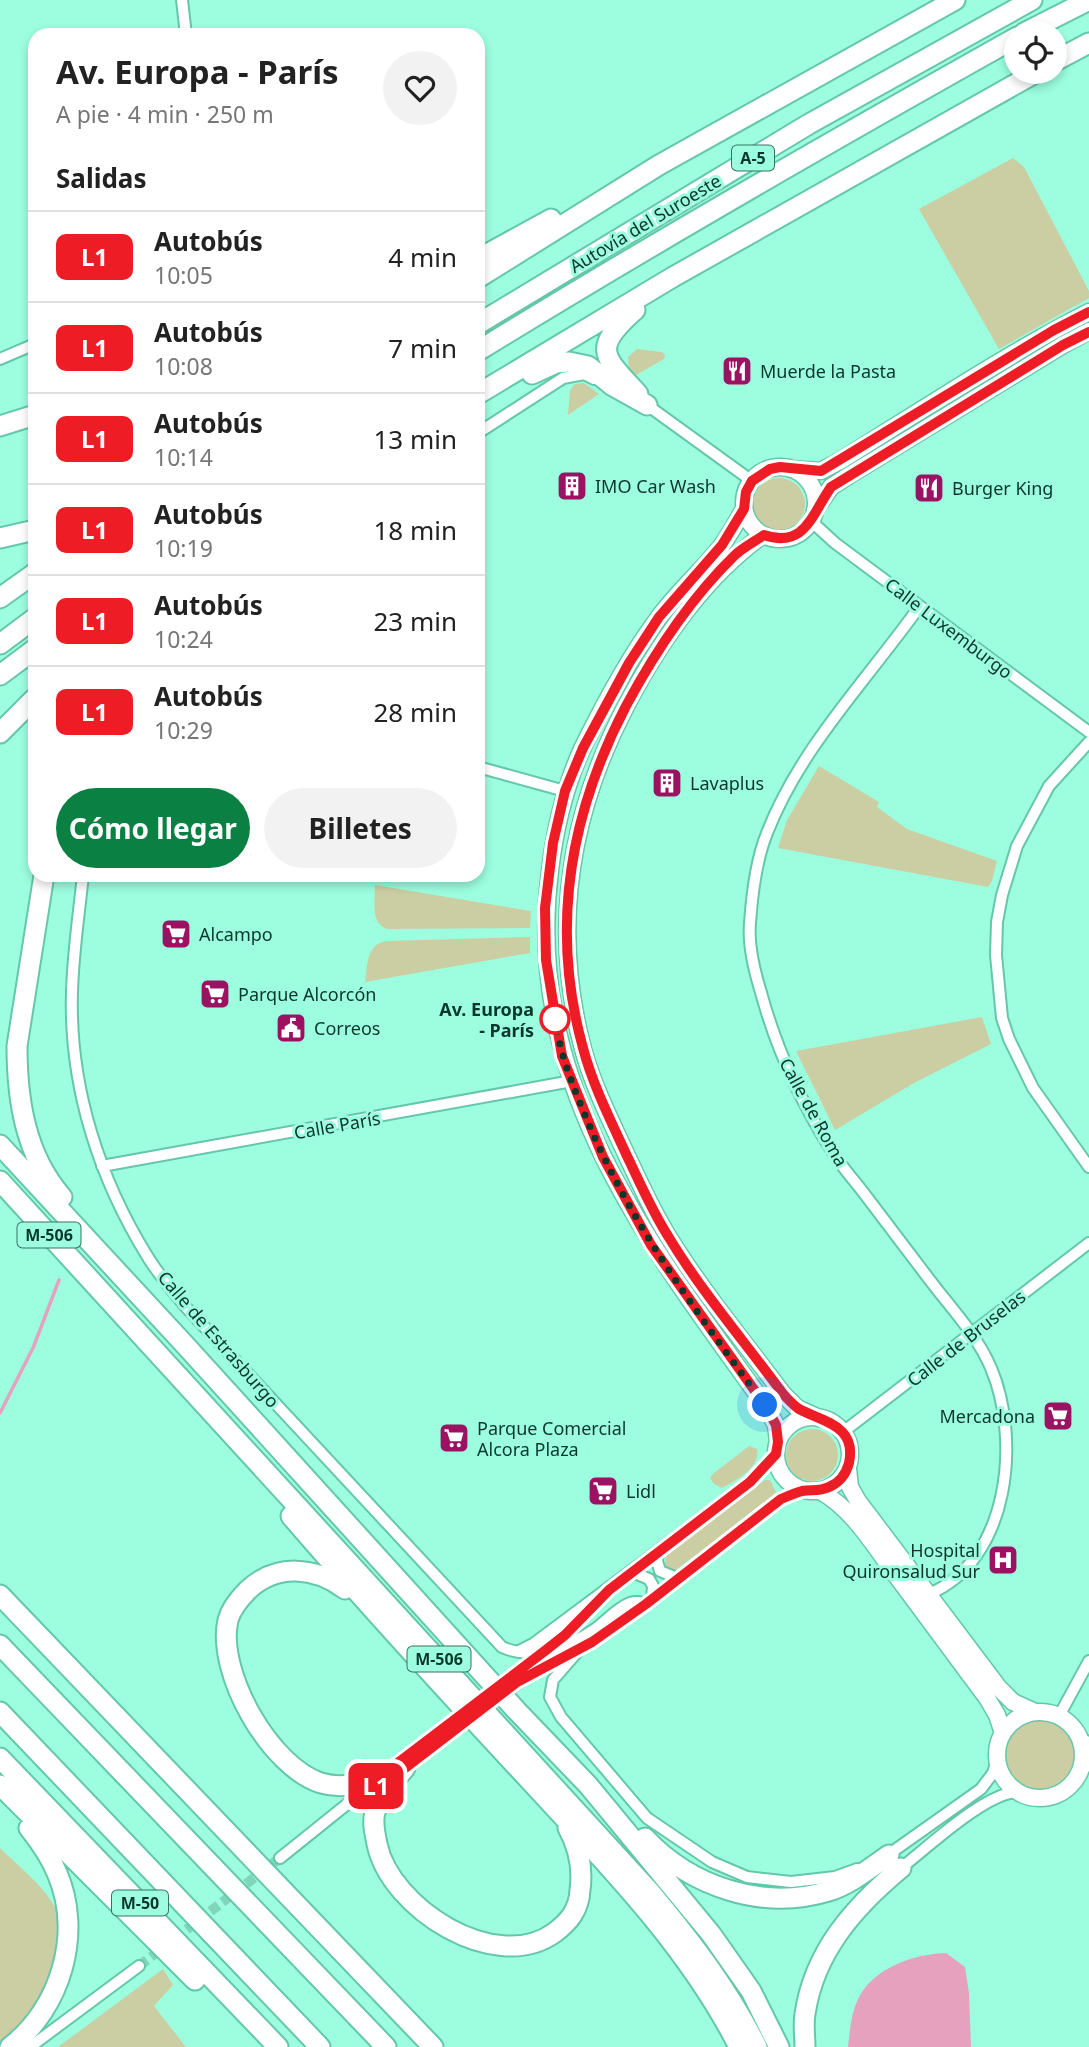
<!DOCTYPE html>
<html lang="es">
<head>
<meta charset="utf-8">
<style>
	body { margin:0; font-family:"Noto Sans",sans-serif; background:#f2f2f2; color:#222; height:100vh; display:flex; flex-direction:column; font-size:26px; white-space:nowrap }
	* { box-sizing:border-box; margin:0 }
	p { font-size:23px; color:#767676 }
	.icon { flex:none; width:38px; height:38px; fill:none; stroke:currentColor; stroke-width:2; stroke-linecap:round; stroke-linejoin:round }
	.map { position:relative; flex:1; overflow:hidden }
	.side { position:absolute; left:28px; top:28px; width:457px; height:854px; display:flex; flex-direction:column; background:#fff; border-radius:21px; box-shadow:0 4px 10px #0003 }
	.side>* { flex:none }
	.badge { padding:0 14px; border-radius:10px; font-size:24px; line-height:46px }
	.controls { position:absolute; left:1004px; top:21px; display:grid; gap:14px }
	.controls a { display:grid; place-items:center; width:63px; height:63px; border-radius:50%; background:#fff; box-shadow:0 4px 10px #0003; font-size:35px }
	.you { position:absolute; width:35px; height:35px; margin:-18px; border:5px solid #fff; border-radius:50%; background:#1a73e8; box-shadow:0 0 0 10px #1a73e833 }
	.map>.badge { position:absolute; translate:-50% -50%; box-shadow:0 0 0 4px #fff }
	h2 { padding:0 28px; font-size:26px; line-height:63px }
	.round { display:grid; place-items:center; flex:none; width:74px; height:74px; border-radius:37px; background:#f2f2f2 }
	.summary { display:flex; align-items:center; justify-content:space-between; height:119px; padding:0 28px }
	h1 { font-size:33px; font-weight:700; line-height:52px }
	.cta { display:flex; gap:14px; margin-top:auto; padding:14px 28px }
	.cta a { flex:1; height:80px; border-radius:42px; background:#0b8043; color:#fff; font-size:28px; font-weight:700; line-height:80px; text-align:center }
	.cta a+a { background:#f2f2f2; color:#222 }
	ul { padding:0; list-style:none }
	li { display:flex; align-items:center; gap:21px; height:91px; padding:0 28px; border-top:2px solid #e0e0e0 }
	li div { flex:1 }
	li b { display:block; font-size:26px }
	li em { font-style:normal }
	li .badge { min-width:77px; font-weight:700; text-align:center }
	.map>svg:first-child { display:block }
	.green { fill:#cbcea3 }
	.water { fill:#e6a1bf }
	.lines { fill:none; stroke-linecap:round; stroke-linejoin:round }
	.stream { stroke:#e6a1bf; stroke-width:3.5 }
	.street-tunnel { stroke:#7fd6bb; stroke-width:10; stroke-dasharray:10 5; stroke-linecap:butt }
	.street-casing { stroke:#65c7aa; stroke-width:14 }
	.secondary-casing { stroke:#65c7aa; stroke-width:19 }
	.highway-casing { stroke:#65c7aa; stroke-width:23 }
	.street { stroke:#fff; stroke-width:10 }
	.secondary { stroke:#fff; stroke-width:16 }
	.highway { stroke:#fff; stroke-width:19 }
	.street-bridge-casing { stroke:#65c7aa; stroke-width:14; stroke-linecap:butt }
	.street-bridge { stroke:#fff; stroke-width:10 }
	.line-casing { stroke:#fff; stroke-width:16 }
	.line { stroke:#ee1c25; stroke-width:10 }
	.walk { stroke:#0b372b; stroke-width:7; stroke-dasharray:0 12.6 }
	.stop-dot { fill:#fff; stroke:#ee1c25; stroke-width:3.5 }
	.labels { text-anchor:middle; dominant-baseline:central; stroke-width:6; stroke-linejoin:round; paint-order:stroke }
	.shield { fill:#9cfedf; stroke:#367361; stroke-width:2 }
	.shield-label { font-size:16px; font-weight:bold; fill:#0b372b }
	.street-label { font-size:18px; fill:#0b372b; stroke:#9cfedf }
	.poi-label { font-size:18px; fill:#0b372b; stroke:#9cfedf; text-anchor:start }
	.stop-label { font-size:18px; font-weight:bold; fill:#0b372b; stroke:#9cfedf; text-anchor:end }
</style>
</head>
<body>
<div class="map">
<svg width="1089" height="2047" viewBox="0 0 1089 2047">
	<rect width="100%" height="100%" fill="#9cfedf"/>
	<path class="green" d="M1013 158 1024 167 1089 291V298L999 349 919 209Z
		M637 349 662 352 665 355 664 359 636 375 629 369 628 357Z
		M584 383 599 394 568 415 570 390 575 384Z
		M753 504a26 26 0 1 1 52 0a26 26 0 1 1-52 0Z
		M819 766 879 802 877 807 907 829 997 861 992 881 988 887 778 848 787 820Z
		M375 885 531 911 530 928 388 929C370 924 375 901 375 885Z
		M530 937V953L365 982C368 964 366 945 386 941Z
		M982 1017 991 1044 914 1083 835 1130 796 1051Z
		M786 1455a26 26 0 1 1 52 0a26 26 0 1 1-52 0Z
		M749 1446 757 1449C761 1467 736 1481 722 1488L714 1484 710 1478 714 1473Z
		M765 1480H770L777 1494 676 1570H669L665 1566 666 1554Z
		M1005 1755a35 35 0 1 1 70 0a35 35 0 1 1-70 0Z
		M0 1848C17 1865 49 1890 57 1912 60 1920 58 1931 57 1939 54 1987 31 2011 0 2045Z
		M163 1969 173 1985 154 2006 186 2047H58Z"/>
	<path class="water" d="M946 1953 965 1967 969 1993 971 2047H848C850 2031 851 2014 858 1999 873 1968 914 1954 946 1953Z"/>
	<g class="lines">
		<path class="stream" d="M0 1413 33 1348 59 1280"/>
		<path class="street-tunnel" d="M139 1966 280 1858"/>
		<g class="street-casing">
			<path id="street" d="M182 0 186 35
				M0 359 35 344
				M647 405 752 481
				M478 433 563 378 584 374 594 379
				M811 521 835 543 1089 732
				M919 607C867 680 800 748 767 833 756 860 752 894 750 923 748 947 755 973 762 996 777 1050 802 1104 832 1151 841 1166 853 1179 863 1192 885 1221 907 1250 929 1279 950 1307 977 1335 991 1368 1021 1439 1010 1560 929 1594
				M1089 742 1049 786 1017 846 1002 895 997 922 996 955 1002 1018 1009 1039 1033 1088 1089 1167
				M478 767 565 791
				M83 875C79 914 73 953 72 992 69 1086 99 1179 149 1259 159 1275 172 1290 184 1305L502 1647C532 1661 569 1647 595 1629 606 1621 617 1608 630 1603 636 1601 640 1602 646 1604
				M102 1166 572 1081
				M843 1432 1089 1243
				M658 1552 657 1561 660 1571 677 1578
				M632 1572 649 1579 653 1586 652 1599
				M579 1650 553 1680 550 1697 561 1717 647 1818 712 1862 747 1877 791 1882 835 1877 857 1869
				M519 1651 533 1644 733 1495 750 1482 776 1454
				M521 1669 565 1635 586 1611
				M527 1676 592 1642 646 1604 781 1499 804 1490
				M1059 1716 1089 1661
				M1081 1739 1089 1742
				M404 1769 462 1724
				M1081 1770 1089 1765
				M885 1857 981 1789 993 1773 997 1760
				M280 1858C339 1811 397 1763 457 1718
				M901 1868C927 1848 986 1792 1018 1792
				M30 2047 139 1966"/>
		</g>
		<g class="secondary-casing">
			<path id="secondary" d="M744 503a36 36 0 1 1 72 0a36 36 0 1 1-72 0Z
				M791 469 821 471 840 461C922 410 1003 356 1089 312
				M744 509C737 521 730 534 722 545 703 570 678 591 659 617 629 657 604 704 582 749 564 789 555 828 550 871 523 1084 648 1243 765 1405L776 1425 778 1442
				M815 510 831 487 848 476 1063 345 1089 331
				M763 535C703 578 660 641 626 706 569 815 551 929 583 1049 593 1086 611 1121 627 1156 640 1183 652 1211 668 1236 701 1290 745 1343 783 1394L797 1408 819 1418
				M776 1454a37 37 0 1 1 74 0a37 37 0 1 1-74 0Z
				M848 1469 850 1487 858 1501 999 1688 1013 1702 1035 1712
				M820 1491C853 1509 875 1547 898 1578 928 1618 957 1658 987 1698L997 1715 1003 1733
				M997 1755a43 43 0 1 1 86 0a43 43 0 1 1-86 0Z"/>
		</g>
		<g class="highway-casing">
			<path id="highway" d="M1024 33 1089 0
				M1055 61 1089 43
				M478 259 551 219
				M478 278 659 165 955 0
				M635 310C591 349 603 356 638 394
				M478 324 809 124 1032 0
				M478 351C655 242 835 139 1017 37
				M532 374 556 363 569 362 588 366 613 386 647 405
				M478 394 673 277 1037 72
				M0 426 35 415
				M0 538 35 530
				M0 598 35 573
				M0 644 35 618
				M0 675 35 649
				M0 733 35 698
				M44 875 17 1046C17 1099 25 1155 62 1197
				M0 1145 186 1346 517 1711 588 1785 711 1934 751 1991 779 2047
				M0 1181 651 1893C691 1941 729 1990 757 2047
				M291 1516C370 1608 451 1696 533 1784 608 1865 689 1948 739 2047
				M345 1589C315 1567 277 1563 248 1590 240 1598 231 1609 228 1620 216 1672 270 1767 321 1783 341 1789 359 1784 378 1778
				M0 1595 433 2047
				M0 1645 386 2047
				M0 1712 320 2047
				M0 1758 278 2047
				M405 1768C394 1781 381 1795 375 1812 372 1823 375 1833 377 1844 390 1908 495 1975 554 1933 569 1922 579 1910 580 1890 583 1868 579 1848 568 1828
				M0 1785 195 1980
				M645 1838C691 1887 763 1911 829 1891 851 1884 870 1868 889 1855
				M10 2047C61 2008 83 1933 57 1873 50 1856 40 1842 29 1828
				M805 2047C805 2036 803 2025 805 2014 814 1952 854 1907 901 1868"/>
		</g>
		<use href="#street" class="street"/>
		<use href="#secondary" class="secondary"/>
		<use href="#highway" class="highway"/>
		<g class="street-bridge-casing">
			<path id="street-bridge" d="M457 1718 521 1669
				M462 1724 527 1676"/>
		</g>
		<use href="#street-bridge" class="street-bridge"/>
	</g>
	<g class="lines">
		<g class="line-casing">
			<path id="line" d="M1089 312 1054 330 821 471 780 467 770 469 752 481 746 492 744 509 722 545 659 617 629 663 583 748 565 791 553 843 545 908 546 960 562 1056 603 1157 651 1245 765 1405 776 1425 778 1442 776 1454 750 1482 609 1590 565 1635 546 1650 378 1778 351 1802 405 1768 517 1682 592 1642 646 1604 781 1499C788 1496 795 1493 802 1491 811 1489 819 1492 829 1487 839 1483 846 1474 849 1463 857 1425 823 1422 799 1409 793 1405 788 1399 783 1394 745 1342 701 1291 668 1236 652 1211 640 1183 627 1156 611 1121 593 1086 583 1048 550 929 569 815 626 706 655 652 690 599 734 556 742 548 754 542 764 535 805 549 812 514 831 487L1063 345 1089 332"/>
		</g>
		<use href="#line" class="line"/>
		<path class="walk" d="M555 1019C560 1053 572 1084 585 1115 629 1222 697 1313 765 1405"/>
	</g>
	<defs>
		<g id="restaurant-square" transform="scale(1.575)"><rect x="-9" y="-9" width="18" height="18" rx="4" fill="#9b1263" stroke="#9cfedf"/><path d="M-5-6h1v4h1v-4h1v4h1v-4h1v5L-1.5 .5V6h-2V.5L-5-1ZM5-6V6H3V1.5H1.5Q1.5-4 5-6Z" fill="#fff"/></g>
		<g id="building-square" transform="scale(1.575)"><rect x="-9" y="-9" width="18" height="18" rx="4" fill="#9b1263" stroke="#9cfedf"/><path d="M-4-6H4V6H1V3H-1V6H-4ZM-2.5-4.3h1.7v1.8h-1.7ZM.8-4.3h1.7v1.8H.8ZM-2.5-1h1.7V.8h-1.7ZM.8-1h1.7V.8H.8Z" fill="#fff"/></g>
		<g id="supermarket-square" transform="scale(1.575)"><rect x="-9" y="-9" width="18" height="18" rx="4" fill="#9b1263" stroke="#9cfedf"/><path d="M-6-5.5h2.5l.6 2H6L4.5 2H-2.5L-4.4-4H-6ZM-1.5 3.2a1.3 1.3 0 1 0 .1 0ZM3 3.2a1.3 1.3 0 1 0 .1 0Z" fill="#fff"/></g>
		<g id="civic-square" transform="scale(1.575)"><rect x="-9" y="-9" width="18" height="18" rx="4" fill="#9b1263" stroke="#9cfedf"/><path d="M-.6-6.5H3V-4.5H.6V-3L4-1V1h2V6H-6V1h2V-1L-.6-3ZM-1.2 2.5V6h2.4V2.5Z" fill="#fff"/></g>
		<g id="hospital-square" transform="scale(1.575)"><rect x="-9" y="-9" width="18" height="18" rx="4" fill="#9b1263" stroke="#9cfedf"/><path d="M-5-5h3v3.5h4V-5h3V5h-3V1.5h-4V5h-3Z" fill="#fff"/></g>
	</defs>
	<g fill-rule="evenodd">
		<use href="#restaurant-square" x="737" y="371"/>
		<use href="#building-square" x="572" y="486"/>
		<use href="#restaurant-square" x="929" y="488"/>
		<use href="#building-square" x="667" y="783"/>
		<use href="#supermarket-square" x="176" y="934"/>
		<use href="#supermarket-square" x="215" y="994"/>
		<use href="#civic-square" x="291" y="1028"/>
		<use href="#supermarket-square" x="1058" y="1416"/>
		<use href="#supermarket-square" x="454" y="1438"/>
		<use href="#supermarket-square" x="603" y="1491"/>
		<use href="#hospital-square" x="1003" y="1560"/>
	</g>
	<circle class="stop-dot" cx="555" cy="1019" r="14"/>
	<g class="labels">
		<g class="shield">
			<rect x="732" y="145.5" width="42" height="25" rx="5"/>
			<rect x="17.5" y="1222.5" width="63" height="25" rx="5"/>
			<rect x="407.5" y="1646.5" width="63" height="25" rx="5"/>
			<rect x="112" y="1890.5" width="56" height="25" rx="5"/>
		</g>
		<g class="shield-label">
			<text x="753" y="158">A-5</text>
			<text x="49" y="1235">M-506</text>
			<text x="439" y="1659">M-506</text>
			<text x="140" y="1903">M-50</text>
		</g>
		<g class="street-label">
			<text transform="translate(645 223) rotate(-31)">Autovía del Suroeste</text>
			<text transform="translate(949 628) rotate(37)">Calle Luxemburgo</text>
			<text transform="translate(814 1112) rotate(61)">Calle de Roma</text>
			<text transform="translate(337 1125) rotate(-10)">Calle París</text>
			<text transform="translate(966 1338) rotate(-38)">Calle de Bruselas</text>
			<text transform="translate(219 1339) rotate(49)">Calle de Estrasburgo</text>
		</g>
		<g class="poi-label">
			<text x="760" y="371">Muerde la Pasta</text>
			<text x="595" y="486">IMO Car Wash</text>
			<text x="952" y="488">Burger King</text>
			<text x="690" y="783">Lavaplus</text>
			<text x="199" y="934">Alcampo</text>
			<text x="238" y="994">Parque Alcorcón</text>
			<text x="314" y="1028">Correos</text>
			<text x="1035" y="1416" text-anchor="end">Mercadona</text>
			<text x="477" y="1428">Parque Comercial<tspan x="477" dy="21">Alcora Plaza</tspan></text>
			<text x="626" y="1491">Lidl</text>
			<text x="980" y="1550" text-anchor="end">Hospital<tspan x="980" dy="21">Quironsalud Sur</tspan></text>
		</g>
		<g class="stop-label">
			<text x="534" y="1009">Av. Europa<tspan x="534" dy="21">- París</tspan></text>
		</g>
	</g>
</svg>
<div class="controls">
<a><svg class="icon" aria-label="locate" viewBox="0 0 24 24"><circle cx="12" cy="12" r="6"/><path d="M12 2v4M12 18v4M2 12h4M18 12h4"/></svg></a>
</div>
<div class="you" style="left:765px;top:1405px"></div>
<b class="badge" style="left:376px;top:1786px;background:#ee1c25;color:#fff">L1</b>
<section class="side">
<div class="summary"><div><h1>Av. Europa - París</h1><p>A pie · 4 min · 250 m</p></div><a class="round"><svg class="icon" aria-label="heart" viewBox="0 0 24 24"><path d="M12 20l-8-8c-3-5 5-10 8-4 3-6 11-1 8 4z"/></svg></a></div>
<h2>Salidas</h2>
<ul>
<li><span class="badge" style="background:#ee1c25;color:#fff">L1</span><div><b>Autobús</b><p>10:05</p></div><em>4 min</em></li>
<li><span class="badge" style="background:#ee1c25;color:#fff">L1</span><div><b>Autobús</b><p>10:08</p></div><em>7 min</em></li>
<li><span class="badge" style="background:#ee1c25;color:#fff">L1</span><div><b>Autobús</b><p>10:14</p></div><em>13 min</em></li>
<li><span class="badge" style="background:#ee1c25;color:#fff">L1</span><div><b>Autobús</b><p>10:19</p></div><em>18 min</em></li>
<li><span class="badge" style="background:#ee1c25;color:#fff">L1</span><div><b>Autobús</b><p>10:24</p></div><em>23 min</em></li>
<li><span class="badge" style="background:#ee1c25;color:#fff">L1</span><div><b>Autobús</b><p>10:29</p></div><em>28 min</em></li>
</ul>
<div class="cta"><a>Cómo llegar</a><a>Billetes</a></div>
</section>
</div>
</body>
</html>
